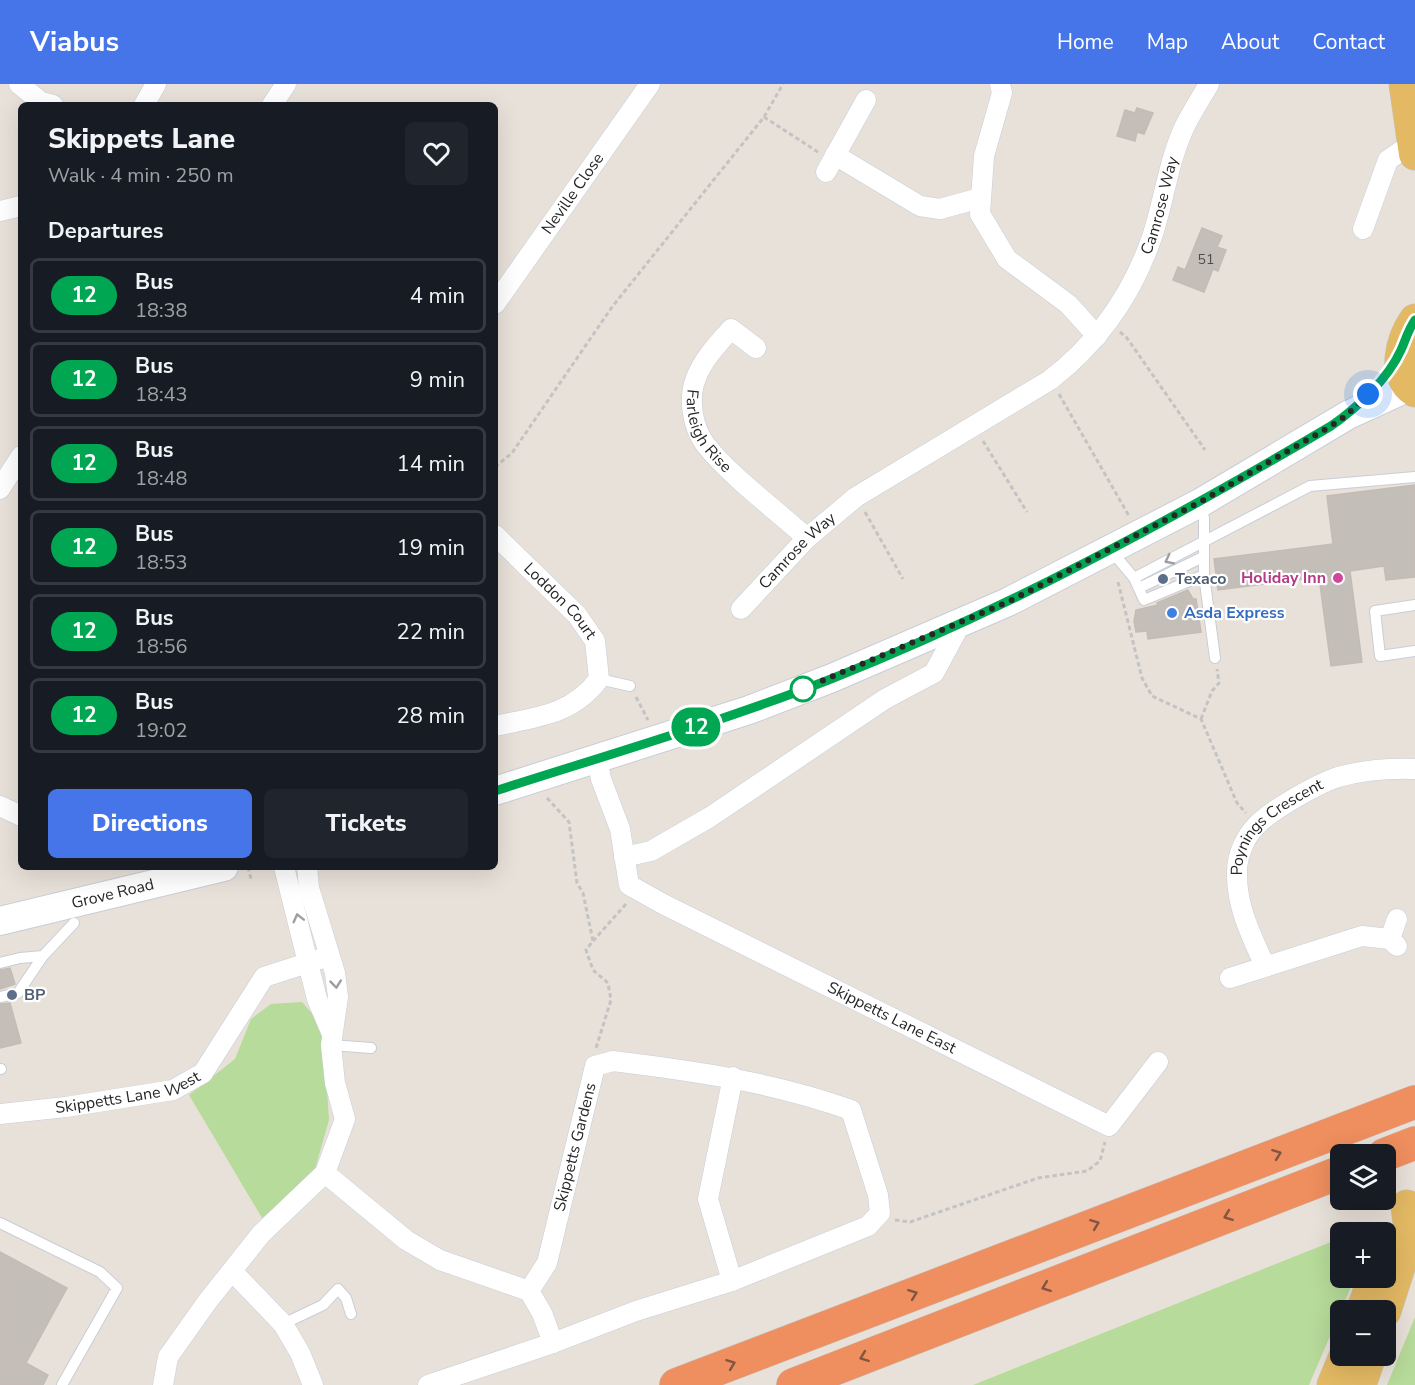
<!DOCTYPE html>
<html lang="en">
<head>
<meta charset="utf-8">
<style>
	body { margin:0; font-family:"Nunito Sans",sans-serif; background:#20242c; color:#f1f3f6; height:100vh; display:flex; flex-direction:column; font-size:22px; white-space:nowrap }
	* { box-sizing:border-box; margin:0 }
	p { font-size:20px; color:#9ea1a6 }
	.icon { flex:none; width:33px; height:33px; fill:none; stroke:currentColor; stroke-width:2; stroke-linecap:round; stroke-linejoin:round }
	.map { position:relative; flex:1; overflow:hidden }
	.drawer { position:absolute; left:18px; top:18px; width:480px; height:768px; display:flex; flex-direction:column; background:#171b24; border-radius:9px; box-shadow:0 6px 24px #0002 }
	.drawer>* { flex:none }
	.badge { padding:0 12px; border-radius:20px; font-size:21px; line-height:39px }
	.fabs { position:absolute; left:1330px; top:1060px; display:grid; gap:12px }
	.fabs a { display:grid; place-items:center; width:66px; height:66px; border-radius:9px; background:#171b24; box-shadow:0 6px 24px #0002; font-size:30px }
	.you { position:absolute; width:30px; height:30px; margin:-15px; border:4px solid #fff; border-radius:50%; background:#1a73e8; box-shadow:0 0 0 9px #1a73e833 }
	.map>.badge { position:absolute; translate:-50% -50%; box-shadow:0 0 0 3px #fff }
	h2 { padding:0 30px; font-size:22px; line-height:54px }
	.round { display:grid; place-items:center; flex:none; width:63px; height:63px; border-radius:9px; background:#20242c }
	.summary { display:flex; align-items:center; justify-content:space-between; height:102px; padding:0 30px }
	h1 { font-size:28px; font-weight:800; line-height:45px }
	.action { display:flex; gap:12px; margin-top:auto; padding:12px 30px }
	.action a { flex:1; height:69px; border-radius:9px; background:#4675e9; color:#fff; font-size:24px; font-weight:800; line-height:69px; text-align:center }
	.action a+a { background:#20242c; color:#f1f3f6 }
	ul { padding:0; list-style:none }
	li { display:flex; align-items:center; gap:18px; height:75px; margin:0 12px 9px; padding:0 18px; border:3px solid #363941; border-radius:9px }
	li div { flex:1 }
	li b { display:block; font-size:22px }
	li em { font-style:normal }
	li .badge { min-width:66px; font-weight:700; text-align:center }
	header { display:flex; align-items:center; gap:36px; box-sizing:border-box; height:84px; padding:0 30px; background:#4675e9; color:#fff }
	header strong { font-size:28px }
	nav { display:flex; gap:33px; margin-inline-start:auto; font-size:21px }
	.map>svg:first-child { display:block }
	.green { fill:#b7db9a }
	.building { fill:#c4beb9; stroke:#c3bcb4; stroke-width:1.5 }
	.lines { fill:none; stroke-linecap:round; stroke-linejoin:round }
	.lane-casing { stroke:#c8cdd8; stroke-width:12 }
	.street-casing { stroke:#c8cdd8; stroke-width:21 }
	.secondary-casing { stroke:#c8cdd8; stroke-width:30 }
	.primary-casing { stroke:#c3c3c3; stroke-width:33 }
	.highway-casing { stroke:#c3c3c3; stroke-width:34 }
	.path { stroke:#c3c3c3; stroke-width:3; stroke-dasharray:4.5 3; stroke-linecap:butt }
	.lane { stroke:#fff; stroke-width:10 }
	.street { stroke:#fff; stroke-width:20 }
	.secondary { stroke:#fff; stroke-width:28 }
	.primary { stroke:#e3b964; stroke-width:32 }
	.highway { stroke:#ef8e5e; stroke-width:33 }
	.oneway { stroke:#9e9e9e }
	.oneway2 { stroke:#815540 }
	.line-casing { stroke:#fff; stroke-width:14 }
	.line { stroke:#00a651; stroke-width:9 }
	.walk { stroke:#272727; stroke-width:6; stroke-dasharray:0 10.8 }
	.hotel-dot { fill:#d1479c; stroke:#fff; stroke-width:2 }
	.service-dot { fill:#5c6f8a; stroke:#fff; stroke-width:2 }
	.shop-dot { fill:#3f7fe0; stroke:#fff; stroke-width:2 }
	.stop-dot { fill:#fff; stroke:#00a651; stroke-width:3 }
	.labels { text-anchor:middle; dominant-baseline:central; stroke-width:4.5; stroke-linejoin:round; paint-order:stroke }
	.number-label { font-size:14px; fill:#4e4d4c }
	.street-label { font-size:16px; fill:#272727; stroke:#fff }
	.hotel-label { font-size:16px; font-weight:bold; fill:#b23c85; stroke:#fff; text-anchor:end }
	.service-label { font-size:16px; font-weight:bold; fill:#4e5e75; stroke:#fff; text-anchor:start }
	.shop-label { font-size:16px; font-weight:bold; fill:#366cbe; stroke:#fff; text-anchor:start }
</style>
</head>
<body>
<header>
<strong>Viabus</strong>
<nav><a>Home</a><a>Map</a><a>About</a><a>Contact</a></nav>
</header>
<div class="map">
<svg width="1415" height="1301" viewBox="0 0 1415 1301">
	<rect width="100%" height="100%" fill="#e8e1d9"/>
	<path class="green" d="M302 918 323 942 329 1036 313 1092 262 1134 189 1011 235 975 251 935 271 920Z
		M1341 1154V1194H1355L1309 1301H973Z
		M1415 1233V1301H1387Z"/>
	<path class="building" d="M1137 24 1153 29 1144 50 1137 48 1135 57 1117 52 1125 26 1135 29Z
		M1202 144 1222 152 1217 163 1226 166 1218 187 1213 185 1204 208 1173 196 1178 183 1185 186Z
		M1415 401V493L1386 496 1384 482 1350 487 1362 578 1331 582 1319 493 1218 506 1214 475 1333 460 1327 412Z
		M1188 506 1193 515H1196L1201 548 1148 555 1147 547 1136 548 1134 537 1136 526 1158 521 1157 519Z
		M10 884 15 900 0 905V886Z
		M10 919 21 959 0 964V920Z
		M0 1168 67 1204 26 1279 48 1291 43 1301H0Z"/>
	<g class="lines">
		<g class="lane-casing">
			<path id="lane" d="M1115 464 1119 476 1134 494 1144 516 1204 491V434L1201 422
				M1204 491 1215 574
				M1134 494 1310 402 1415 393
				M1139 504 1203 473
				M1415 521 1375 527 1380 572 1415 567
				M599 595 630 602
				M0 879 20 874 43 872 74 839
				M0 913 18 909 43 872
				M331 961 371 964
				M0 985H1
				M0 1139 100 1188 117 1204 62 1301
				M283 1240 323 1221 338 1205 346 1214 351 1230"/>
		</g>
		<g class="street-casing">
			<g id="street">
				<path d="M19 0 41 18 53 21"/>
				<path d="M1000 0 1002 9 984 72 980 130 1007 175 1068 220 1097 252"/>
				<path d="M144 21 156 0"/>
				<path d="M272 21 286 0"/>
				<path d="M835 71 920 122 940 125 980 114"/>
				<path d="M826 88 866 16"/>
				<path d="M0 127 21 122"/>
				<path d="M1363 145 1388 76 1404 65 1414 62"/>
				<path id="s1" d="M495 220 650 0"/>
				<path id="s2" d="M756 264 731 245C718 260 703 275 696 294 688 314 692 342 705 360 729 391 777 427 807 454"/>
				<path d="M0 405 21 372"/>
				<path id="s3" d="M495 451 577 531 595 557 599 595C572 631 537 633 495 642"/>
				<path id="s4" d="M741 525 807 454 856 413 1050 296C1098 259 1132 211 1152 153 1164 117 1168 79 1184 44 1191 29 1201 14 1209 0"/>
				<path id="s5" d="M597 674 601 695 620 745 629 801 663 820 1109 1042 1158 978"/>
				<path d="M0 722 21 732"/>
				<path d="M624 773 651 767 710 733 885 615 934 589 962 537"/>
				<path d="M284 783 317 915 332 950"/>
				<path d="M1397 862 1390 855 1397 835"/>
				<path id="s6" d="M1265 882C1251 851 1236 822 1237 787 1237 772 1245 753 1256 742 1271 726 1317 700 1338 693 1363 686 1389 684 1415 685"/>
				<path d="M1230 894 1362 852 1390 855"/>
				<path id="s7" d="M0 1030 66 1023 173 1006 203 989 264 893 329 872"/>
				<path d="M325 1089 406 1156 440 1176 529 1207 542 1229 553 1259"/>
				<path d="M232 1187 283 1240 300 1269 313 1301"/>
				<path d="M732 1197 708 1115 733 993"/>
				<path d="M163 1301 168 1273 207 1218 261 1150 325 1089 345 1035 335 999 331 961 338 913 335 889 309 804 307 783"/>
				<path d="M428 1301 553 1259 636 1227 732 1197 868 1142 880 1129 878 1111 851 1026C773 998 694 987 613 977L595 982 547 1179 529 1207"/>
			</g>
		</g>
		<g class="secondary-casing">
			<g id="secondary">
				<path d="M495 707 749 626 832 594 1008 518 1200 419 1348 331 1409 303"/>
				<path id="s8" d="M0 837 224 783"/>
			</g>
		</g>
		<g class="primary-casing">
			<path id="primary" d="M1405 0 1415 70
				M1415 236C1402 255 1391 292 1415 307
				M1362 1227 1374 1194
				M1385 1227 1410 1149 1407 1122
				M1333 1301 1345 1272
				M1360 1301 1370 1272"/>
		</g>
		<g class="highway-casing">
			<path id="highway" d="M1384 1071 1415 1059
				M676 1301 1415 1018
				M793 1301 1341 1088"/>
		</g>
		<path class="path" d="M764 33 818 68
			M1120 248 1127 254 1205 366
			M1059 310 1129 432
			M983 357 1027 428
			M495 383 512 369 612 223 764 33 783 0
			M865 428 903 495
			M1118 498 1142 594 1152 612 1201 635 1237 719 1246 729
			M636 613 648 636
			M1201 635 1212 607 1219 599 1217 585
			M547 714 569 738 577 799 583 809 593 857 586 866 593 886 608 899 611 916 596 964
			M248 783 251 795
			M593 857 626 820
			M895 1136 910 1138 1038 1094 1087 1087 1100 1077 1105 1058"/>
		<use href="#lane" class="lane"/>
		<use href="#street" class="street"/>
		<use href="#secondary" class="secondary"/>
		<use href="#primary" class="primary"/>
		<use href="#highway" class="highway"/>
	</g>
	<defs><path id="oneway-chevron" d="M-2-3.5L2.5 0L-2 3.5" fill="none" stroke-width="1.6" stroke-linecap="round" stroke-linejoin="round" transform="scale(1.5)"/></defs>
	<g class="oneway">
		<use href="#oneway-chevron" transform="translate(1169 476) rotate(153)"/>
		<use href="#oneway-chevron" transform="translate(298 834) rotate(-104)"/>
		<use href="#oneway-chevron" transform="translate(336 900) rotate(84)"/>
	</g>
	<g class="oneway2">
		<use href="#oneway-chevron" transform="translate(1277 1070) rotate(-21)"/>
		<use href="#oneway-chevron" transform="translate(1228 1132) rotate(159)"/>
		<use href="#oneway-chevron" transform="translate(1095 1140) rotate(-21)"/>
		<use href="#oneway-chevron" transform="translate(1046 1203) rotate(159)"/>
		<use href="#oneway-chevron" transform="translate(913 1210) rotate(-21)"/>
		<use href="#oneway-chevron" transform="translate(864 1273) rotate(159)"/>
		<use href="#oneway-chevron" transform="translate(731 1280) rotate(-21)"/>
	</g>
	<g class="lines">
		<g class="line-casing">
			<path id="line" d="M495 707C607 671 721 638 831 595 1005 526 1170 437 1331 342 1357 324 1388 295 1401 266 1406 255 1408 246 1415 236"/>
		</g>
		<use href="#line" class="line"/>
		<path class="walk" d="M803 605 1008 518 1200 418 1331 342 1347 331 1368 310"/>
	</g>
	<circle class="hotel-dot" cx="1338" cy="494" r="6"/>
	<g class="service-dot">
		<circle cx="1163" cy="495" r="6"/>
		<circle cx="12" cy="911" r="6"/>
	</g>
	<circle class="shop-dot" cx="1172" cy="529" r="6"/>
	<circle class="stop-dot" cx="803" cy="605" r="12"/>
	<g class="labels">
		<g class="number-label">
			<text x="1206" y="175">51</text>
		</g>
		<g class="street-label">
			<text stroke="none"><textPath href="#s1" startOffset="135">Neville Close</textPath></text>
			<text stroke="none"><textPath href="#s4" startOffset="598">Camrose Way</textPath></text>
			<text stroke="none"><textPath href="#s2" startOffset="150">Farleigh Rise</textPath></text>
			<text stroke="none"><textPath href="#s4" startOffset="81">Camrose Way</textPath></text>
			<text stroke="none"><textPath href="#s3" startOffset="93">Loddon Court</textPath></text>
			<text stroke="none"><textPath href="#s6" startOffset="162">Poynings Crescent</textPath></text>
			<text stroke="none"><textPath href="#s8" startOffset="116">Grove Road</textPath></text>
			<text stroke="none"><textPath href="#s5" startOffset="426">Skippetts Lane East</textPath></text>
			<text stroke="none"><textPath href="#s7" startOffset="130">Skippetts Lane West</textPath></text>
			<text transform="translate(575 1063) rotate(-76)">Skippetts Gardens</text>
		</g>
		<g class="hotel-label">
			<text x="1326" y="494">Holiday Inn</text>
		</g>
		<g class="service-label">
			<text x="1175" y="495">Texaco</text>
			<text x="24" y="911">BP</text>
		</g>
		<g class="shop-label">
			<text x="1184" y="529">Asda Express</text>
		</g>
	</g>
</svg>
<div class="fabs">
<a><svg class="icon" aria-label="layers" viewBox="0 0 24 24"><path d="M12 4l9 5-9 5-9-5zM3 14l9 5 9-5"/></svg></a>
<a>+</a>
<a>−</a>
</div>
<div class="you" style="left:1368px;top:310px"></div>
<b class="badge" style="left:696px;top:643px;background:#00a651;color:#fff">12</b>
<section class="drawer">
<div class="summary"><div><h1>Skippets Lane</h1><p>Walk · 4 min · 250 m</p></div><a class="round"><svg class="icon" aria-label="heart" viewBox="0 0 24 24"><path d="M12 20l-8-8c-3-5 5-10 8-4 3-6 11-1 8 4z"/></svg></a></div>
<h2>Departures</h2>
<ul>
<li><span class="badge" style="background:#00a651;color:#fff">12</span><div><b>Bus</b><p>18:38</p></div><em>4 min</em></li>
<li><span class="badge" style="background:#00a651;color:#fff">12</span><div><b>Bus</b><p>18:43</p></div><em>9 min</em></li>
<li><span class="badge" style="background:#00a651;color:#fff">12</span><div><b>Bus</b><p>18:48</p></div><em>14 min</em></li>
<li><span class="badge" style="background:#00a651;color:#fff">12</span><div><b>Bus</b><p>18:53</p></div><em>19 min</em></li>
<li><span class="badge" style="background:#00a651;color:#fff">12</span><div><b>Bus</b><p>18:56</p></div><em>22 min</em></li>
<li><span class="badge" style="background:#00a651;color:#fff">12</span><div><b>Bus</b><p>19:02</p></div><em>28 min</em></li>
</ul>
<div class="action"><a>Directions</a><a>Tickets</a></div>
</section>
</div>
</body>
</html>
